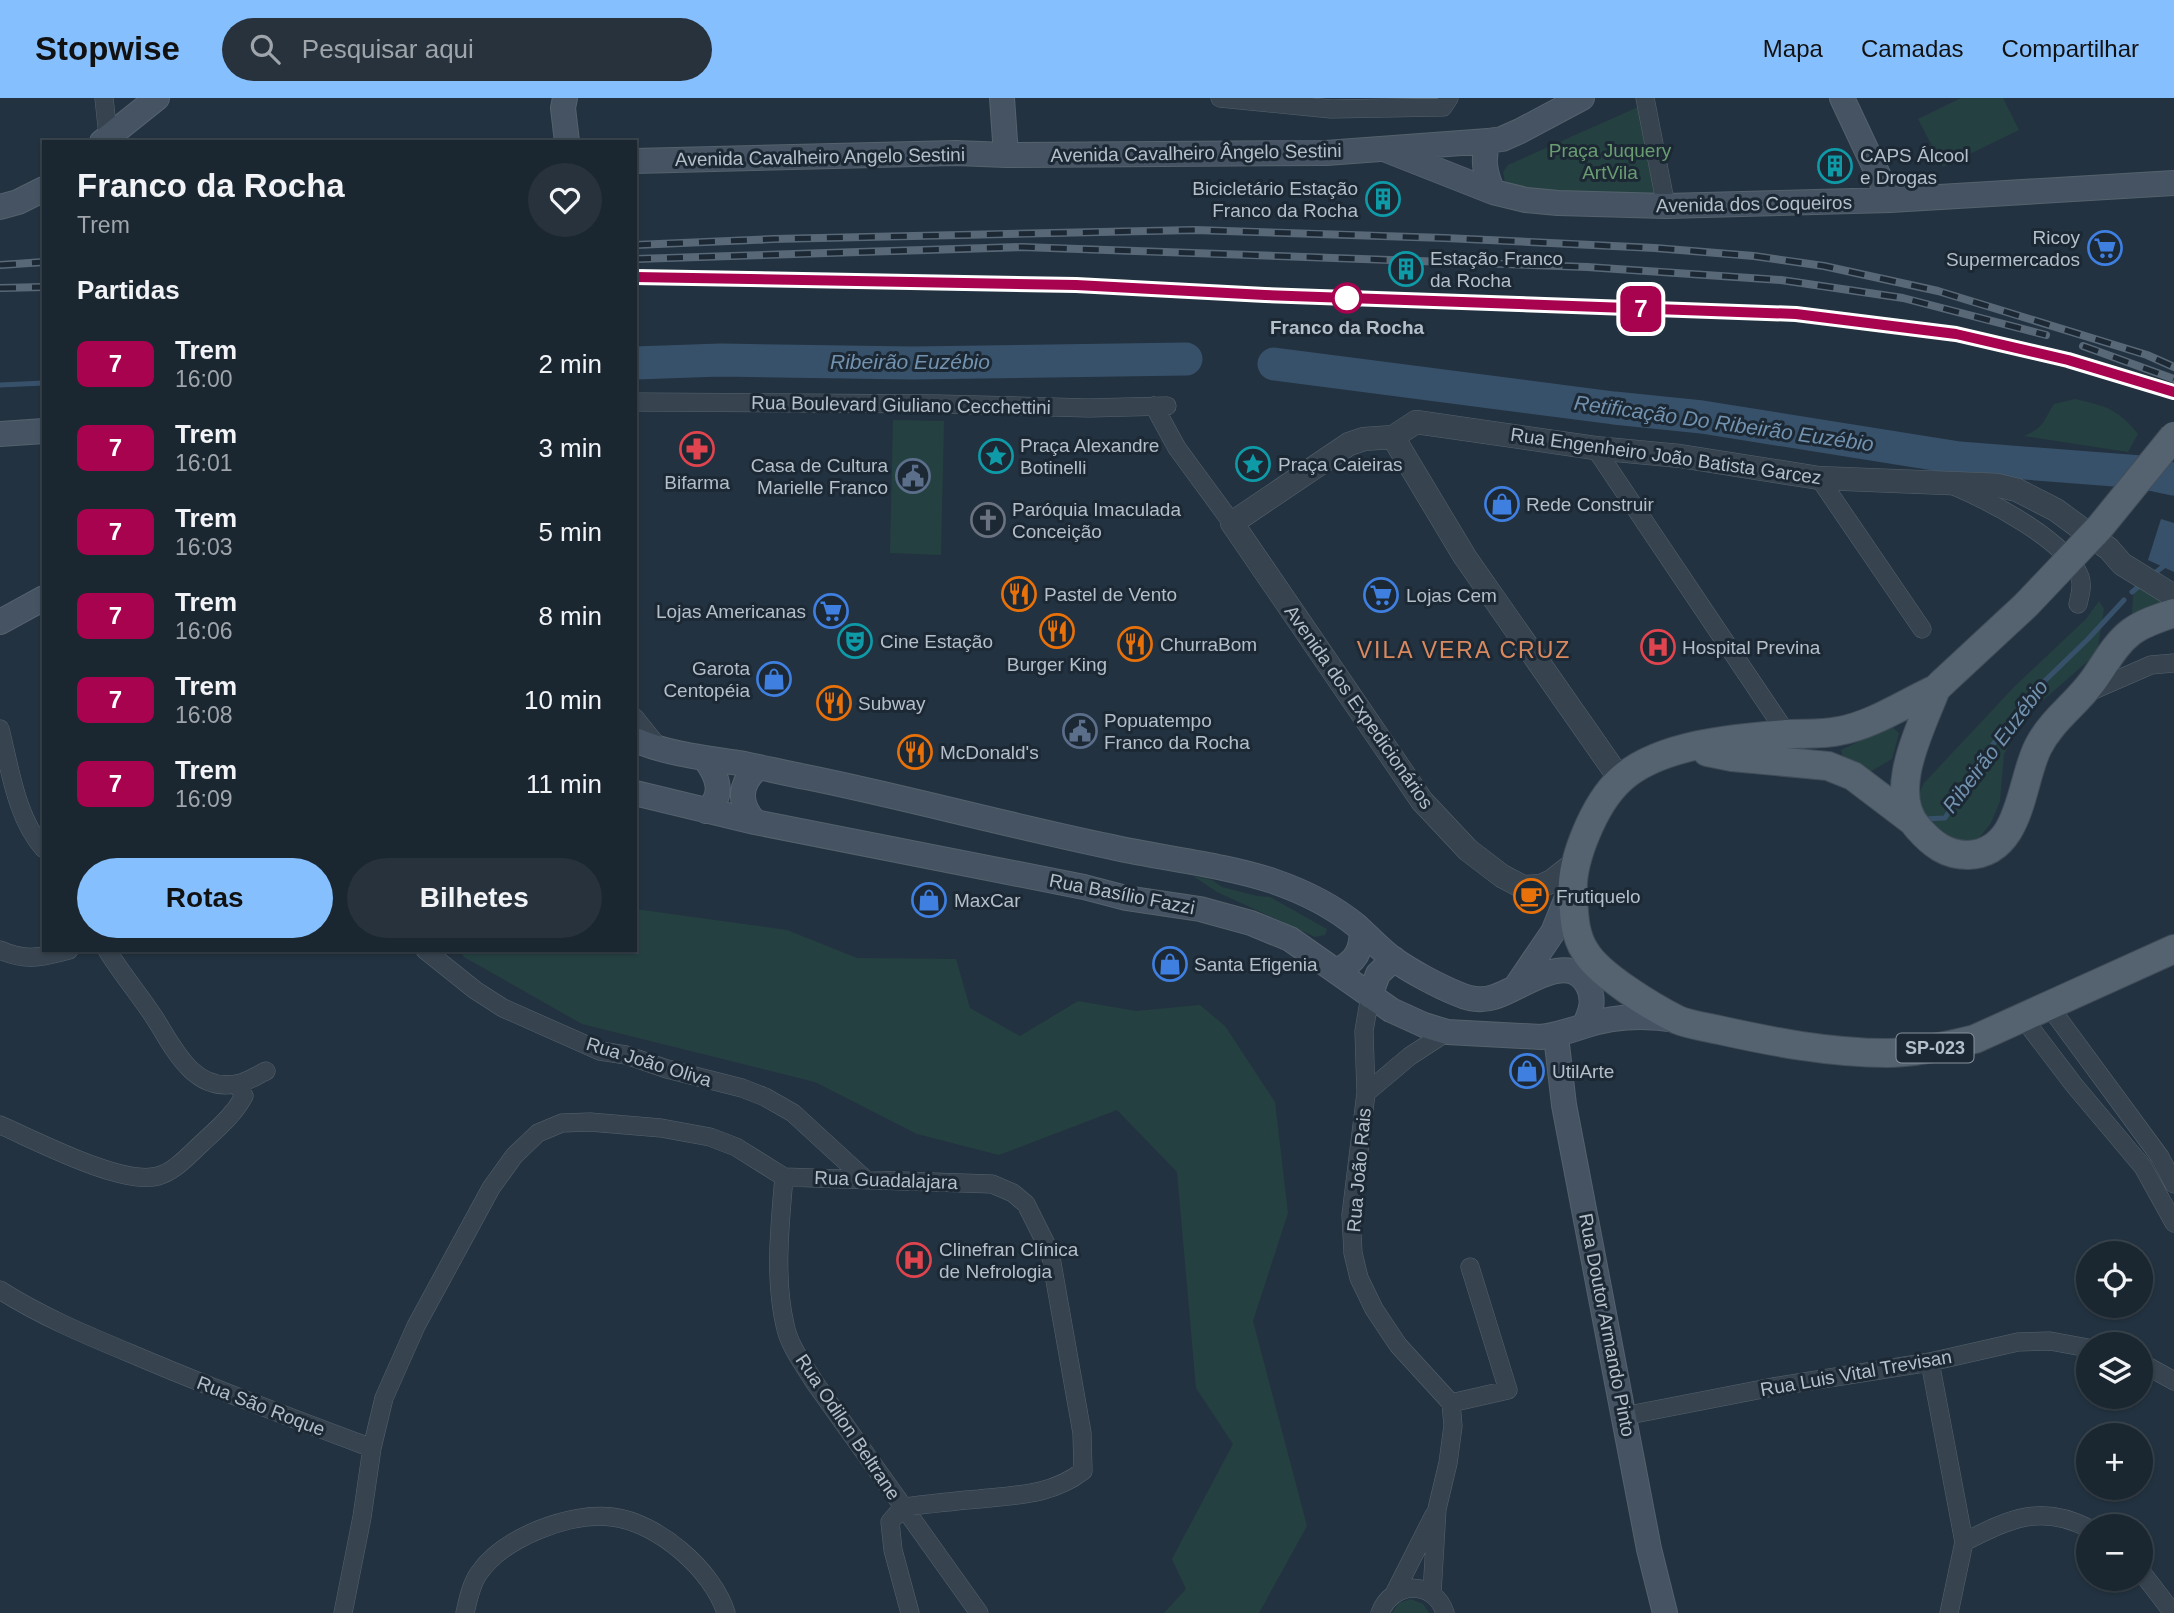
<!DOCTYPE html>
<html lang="pt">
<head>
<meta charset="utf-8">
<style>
	body { margin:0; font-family:Arial,sans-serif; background:#27323c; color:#f1f3f6; height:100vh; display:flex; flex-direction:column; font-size:26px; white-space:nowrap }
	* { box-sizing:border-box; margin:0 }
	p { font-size:23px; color:#9fa5ab }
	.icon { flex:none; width:38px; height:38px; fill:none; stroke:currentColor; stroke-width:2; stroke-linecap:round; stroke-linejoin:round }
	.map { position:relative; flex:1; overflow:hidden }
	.details { position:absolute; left:42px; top:42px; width:595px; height:812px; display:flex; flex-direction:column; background:#1a2630; border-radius:0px; box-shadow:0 2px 5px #0004,0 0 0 2px #38434c }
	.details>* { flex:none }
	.badge { padding:0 14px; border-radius:10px; font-size:24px; line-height:46px }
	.controls { position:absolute; left:2076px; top:1143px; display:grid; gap:14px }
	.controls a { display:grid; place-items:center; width:77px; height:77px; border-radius:50%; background:#1a2630; box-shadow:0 2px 5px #0004,0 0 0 2px #38434c; font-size:35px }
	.map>.badge { position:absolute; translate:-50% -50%; box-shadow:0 0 0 4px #fff }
	h2 { padding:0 35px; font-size:26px; line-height:63px }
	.round { display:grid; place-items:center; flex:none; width:74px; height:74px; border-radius:37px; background:#27323c }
	.headline { display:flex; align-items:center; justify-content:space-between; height:119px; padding:0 35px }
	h1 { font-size:33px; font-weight:800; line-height:52px }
	.button { display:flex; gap:14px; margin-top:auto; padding:14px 35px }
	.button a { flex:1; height:80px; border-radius:42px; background:#86bffd; color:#111; font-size:28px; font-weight:800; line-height:80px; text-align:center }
	.button a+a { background:#27323c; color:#f1f3f6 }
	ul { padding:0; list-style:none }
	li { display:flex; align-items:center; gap:21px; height:84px; padding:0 35px }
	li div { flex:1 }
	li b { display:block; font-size:26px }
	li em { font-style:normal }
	li .badge { min-width:77px; font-weight:700; text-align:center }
	header { display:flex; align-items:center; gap:42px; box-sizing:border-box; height:98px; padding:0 35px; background:#86bffd; color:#111 }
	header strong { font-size:33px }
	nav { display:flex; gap:38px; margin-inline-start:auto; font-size:24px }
	.search { width:490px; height:63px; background:#27323c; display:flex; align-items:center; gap:18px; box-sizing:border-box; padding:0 24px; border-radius:38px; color:#9fa5ab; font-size:26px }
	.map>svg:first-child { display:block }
	.green { fill:#254041 }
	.water { fill:#38516a }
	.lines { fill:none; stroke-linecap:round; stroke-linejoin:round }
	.stream { stroke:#38516a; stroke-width:5 }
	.river { stroke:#38516a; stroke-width:33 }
	.minor-casing { stroke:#55626d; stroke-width:19 }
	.tertiary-casing { stroke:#55626d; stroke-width:24 }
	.secondary-casing { stroke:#55626d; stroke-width:26 }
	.primary-casing { stroke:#414d59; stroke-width:30 }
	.minor { stroke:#374450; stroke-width:18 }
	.tertiary { stroke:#374450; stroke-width:23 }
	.secondary { stroke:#455363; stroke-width:24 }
	.primary { stroke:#556370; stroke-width:28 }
	.rail-casing { stroke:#596877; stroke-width:8 }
	.rail { stroke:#1c2935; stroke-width:5; stroke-dasharray:16; stroke-linecap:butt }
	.primary-bridge-casing { stroke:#414d59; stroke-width:30; stroke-linecap:butt }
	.primary-bridge { stroke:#556370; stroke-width:28 }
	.line-casing { stroke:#fff; stroke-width:16 }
	.line { stroke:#a8034f; stroke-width:10 }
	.stop-dot { fill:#fff; stroke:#a8034f; stroke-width:3.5 }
	.labels { text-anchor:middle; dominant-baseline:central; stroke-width:6; stroke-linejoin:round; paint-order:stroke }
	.shield { fill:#1c2935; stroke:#86929d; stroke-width:2 }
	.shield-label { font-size:18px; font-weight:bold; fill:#b4bfca }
	.park-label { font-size:19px; fill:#6a9c71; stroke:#1c2935 }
	.street-label { font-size:19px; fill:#b4bfca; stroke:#1c2935 }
	.poi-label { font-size:19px; fill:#b4bfca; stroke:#1c2935; text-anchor:start }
	.stop-label { font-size:19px; font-weight:bold; fill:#b4bfca; stroke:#1c2935 }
	.water-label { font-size:21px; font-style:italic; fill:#7292af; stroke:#1c2935 }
	.quarter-label { font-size:23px; letter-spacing:2px; fill:#da895f; stroke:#1c2935 }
</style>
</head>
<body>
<header>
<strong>Stopwise</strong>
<div class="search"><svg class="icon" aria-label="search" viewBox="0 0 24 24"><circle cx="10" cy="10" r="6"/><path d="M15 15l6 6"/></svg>Pesquisar aqui</div>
<nav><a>Mapa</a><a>Camadas</a><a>Compartilhar</a></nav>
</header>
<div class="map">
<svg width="2174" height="1515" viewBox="0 0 2174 1515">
	<rect width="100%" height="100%" fill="#233240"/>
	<path class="green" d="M1961 0H2003L2019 32 1943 69 1918 21Z
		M1638 9 1656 104 1520 91 1505 84 1503 74 1508 67Z
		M2075 301C2106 308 2118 311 2138 336L2128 354 2024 338C2045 329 2043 323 2054 306Z
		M893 322 944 323 941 457 890 455Z
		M2134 484 2152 495 2168 509 2131 530Z
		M2099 503 2104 511 2097 555 2025 618 2004 656 2000 703 1991 725 1979 740 1957 746 1946 741 1921 717 1919 695 1924 685 2014 589 2086 521Z
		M1891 628 1899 635 1892 661 1868 675 1843 660 1841 652Z
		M1193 778 1212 782 1222 789 1257 798 1270 799 1327 831 1325 837 1315 839 1217 794Z
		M635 811 787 832 857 860 956 861 970 910 1020 938 1078 903 1136 913 1200 907 1225 928 1275 1004 1288 1115 1253 1223 1307 1428 1259 1515H1164L1186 1491 1172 1461 1233 1346 1196 1290 1177 1074 1117 1012 999 1057 917 1036 815 984 582 926 464 859 460 852H635Z
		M1411 1501 1423 1506 1429 1515H1392L1399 1505Z"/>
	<path class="water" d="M2161 421 2174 425V474L2148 462Z"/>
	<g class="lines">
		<path class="stream" d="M0 287 44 285
			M2151 478 2174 460
			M2132 494 2143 485
			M1923 721 1945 720 1980 664 2027 600 2088 541 2124 502"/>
		<path class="river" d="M635 265 721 262 912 265 1186 261
			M1274 266 1614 310 1702 319 1959 360 2141 374 2174 381"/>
		<g class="minor-casing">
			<path id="minor" d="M104 0 108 38
				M1220 0 1331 11 1443 9 1449 0
				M1645 0 1666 108
				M635 304 938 306 1089 310 1167 308
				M1154 308 1177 350 1232 425
				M1595 350 1787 636
				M1819 380 1922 531
				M1954 388C1989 403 2066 442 2080 479 2083 488 2080 497 2078 506
				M2089 594 2151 567 2174 565
				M635 620 660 651
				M0 631C10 670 16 720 44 751
				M0 852C27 864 41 859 69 852
				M107 852C121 875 139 896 154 919 173 948 192 994 236 986 246 985 257 977 266 973
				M425 852 475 892 503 910 600 953 626 957 667 971 742 990 765 999 793 1015 866 1082
				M1370 898 1364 933 1366 995 1351 1117 1353 1155 1359 1180 1374 1211 1398 1247 1451 1305 1453 1328 1448 1365 1437 1411 1432 1495
				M2049 908 2160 1059 2174 1086
				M2023 920 2074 987 2143 1069 2174 1125
				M1366 995 1410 958 1447 934
				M0 1027C35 1042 122 1088 158 1078 175 1073 188 1058 201 1046 218 1030 233 1018 244 998L237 986
				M784 1079C780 1126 774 1180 785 1227 789 1248 804 1267 815 1285L979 1515
				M0 1192C44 1220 91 1239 139 1259 216 1292 294 1321 372 1350
				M1930 1264 1964 1444 1949 1515
				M2140 1264 2174 1283
				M1451 1305 1508 1292 1470 1169
				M1624 1318 1773 1289 1930 1264 2018 1244 2050 1243 2088 1250
				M1964 1444C2008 1422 2040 1405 2088 1430
				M2140 1472 2173 1515
				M1395 1494 1434 1417
				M343 1515 362 1419 372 1350 384 1300 416 1228 491 1090 514 1058 538 1035 562 1025 590 1024 661 1030 710 1039 736 1049 784 1079 992 1086 1013 1095 1026 1106 1050 1154 1082 1335 1083 1373C1052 1397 1017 1397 979 1401 954 1403 929 1406 903 1409L890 1424 893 1452 910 1515
				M465 1515C468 1502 471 1486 479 1475 504 1439 570 1414 612 1419 657 1424 713 1472 726 1515
				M1380 1515C1392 1483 1434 1481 1445 1515"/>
		</g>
		<g class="tertiary-casing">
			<path id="tertiary" d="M1393 339 1416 324 1595 350 1680 358 1819 380 1996 387 2017 392 2056 412 2109 451 2122 466 2174 498
				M1393 339 1364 341 1349 346 1232 425 1422 703 1468 752 1502 778 1523 789 1541 788 1552 783 1576 764
				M1393 339 1465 459 1620 681"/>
		</g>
		<g class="secondary-casing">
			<path id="secondary" d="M565 0 563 10 567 44
				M1002 0 1006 57
				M1842 0 1890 102
				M1488 43C1482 63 1485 75 1493 94
				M102 44 157 0
				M1389 53 1493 94 1526 102 1558 105 1666 108 1890 102 2174 85
				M635 63 956 55 1006 57 1326 55 1488 43 1502 41 1520 33 1582 0
				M0 109 18 104 44 91
				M0 336 44 333
				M0 524 44 500
				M635 642C668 656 704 660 739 665 761 669 784 675 806 679 909 700 1010 728 1112 749 1165 761 1221 766 1273 783 1302 793 1333 808 1357 828 1369 839 1380 851 1392 860 1410 873 1438 888 1458 896 1469 901 1482 903 1494 899 1520 892 1568 850 1588 888 1595 902 1591 914 1584 928
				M705 661C718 678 725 698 706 713
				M635 695 755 724 1084 789 1126 800 1200 811 1251 825 1290 841 1391 912 1424 927 1447 934 1541 939C1557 937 1569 933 1584 928 1614 918 1645 917 1676 922
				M755 724C738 706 739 685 758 670
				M1337 873C1356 863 1361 854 1362 833
				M1517 887 1553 834 1572 787
				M1370 898 1378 876 1394 861
				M1556 938 1564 1007 1649 1451 1665 1515"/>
		</g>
		<g class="primary-casing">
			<path id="primary" d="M1942 585 1936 591C1905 605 1873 627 1839 633 1821 637 1804 635 1786 636 1736 640 1658 646 1620 682 1595 705 1570 763 1573 797 1574 816 1574 836 1585 853 1599 877 1652 909 1678 922 1690 927 1706 929 1719 932 1773 944 1830 955 1887 955 1916 955 1947 948 1975 941L2174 851
				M1936 591C1921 630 1886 695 1918 730 1932 746 1946 757 1968 757 2022 755 2020 684 2038 649 2051 623 2075 607 2092 584 2104 568 2114 547 2131 534 2143 525 2159 520 2174 515
				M1707 654 1732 659 1828 668 1853 678 1911 722"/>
		</g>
		<use href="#minor" class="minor"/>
		<use href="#tertiary" class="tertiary"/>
		<use href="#secondary" class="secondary"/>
		<use href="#primary" class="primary"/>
		<g class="rail-casing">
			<path id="rail" d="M635 147 773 141 1195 132 1445 140 1655 150 1754 158 1824 168 1938 193 2147 257 2174 269
				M635 161 1022 149 1587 169 1781 182 1903 200 2046 237
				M0 167 44 164
				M635 179 1076 187 1265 197 1796 216 1956 236 2068 262 2174 294
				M0 190 44 189
				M2083 248 2174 281"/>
		</g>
		<use href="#rail" class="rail"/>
		<g class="primary-bridge-casing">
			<path id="primary-bridge" d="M1942 585 2026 507 2100 429 2174 338"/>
		</g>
		<use href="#primary-bridge" class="primary-bridge"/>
	</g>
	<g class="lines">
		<g class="line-casing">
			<path id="line" d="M635 179 1076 187 1265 197 1796 216 1956 236 2068 262 2174 294"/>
		</g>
		<use href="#line" class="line"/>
	</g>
	<defs>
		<g id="building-ring" transform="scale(1.75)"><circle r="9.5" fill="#1c2935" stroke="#0f9aa8" stroke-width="1.5"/><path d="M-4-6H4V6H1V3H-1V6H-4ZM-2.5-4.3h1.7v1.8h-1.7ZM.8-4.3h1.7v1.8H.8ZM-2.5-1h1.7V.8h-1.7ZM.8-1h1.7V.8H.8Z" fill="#0f9aa8"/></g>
		<g id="supermarket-ring" transform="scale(1.75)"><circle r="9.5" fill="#1c2935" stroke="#3f7fe0" stroke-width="1.5"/><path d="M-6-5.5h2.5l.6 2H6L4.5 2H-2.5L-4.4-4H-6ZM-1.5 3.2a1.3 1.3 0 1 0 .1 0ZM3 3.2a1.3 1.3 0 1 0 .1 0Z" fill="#3f7fe0"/></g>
		<g id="pharmacy-ring" transform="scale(1.75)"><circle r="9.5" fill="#1c2935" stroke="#e0444e" stroke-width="1.5"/><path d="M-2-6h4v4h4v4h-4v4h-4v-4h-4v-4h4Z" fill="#e0444e"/></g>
		<g id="sight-ring" transform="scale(1.75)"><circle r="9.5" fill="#1c2935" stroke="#0f9aa8" stroke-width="1.5"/><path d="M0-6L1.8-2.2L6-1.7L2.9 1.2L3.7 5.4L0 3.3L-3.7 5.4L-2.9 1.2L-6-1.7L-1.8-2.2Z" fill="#0f9aa8"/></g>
		<g id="civic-ring" transform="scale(1.75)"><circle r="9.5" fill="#1c2935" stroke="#5c6f8a" stroke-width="1.5"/><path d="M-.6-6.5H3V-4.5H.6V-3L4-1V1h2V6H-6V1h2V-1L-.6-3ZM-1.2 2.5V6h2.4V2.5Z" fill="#5c6f8a"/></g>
		<g id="shop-ring" transform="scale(1.75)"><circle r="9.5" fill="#1c2935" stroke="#3f7fe0" stroke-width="1.5"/><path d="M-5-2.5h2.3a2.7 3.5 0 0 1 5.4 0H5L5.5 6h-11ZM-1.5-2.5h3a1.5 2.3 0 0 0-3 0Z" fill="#3f7fe0"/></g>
		<g id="church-ring" transform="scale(1.75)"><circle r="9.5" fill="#1c2935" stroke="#6b7280" stroke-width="1.5"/><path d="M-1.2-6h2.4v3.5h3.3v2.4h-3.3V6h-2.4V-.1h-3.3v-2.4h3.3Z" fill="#6b7280"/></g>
		<g id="restaurant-ring" transform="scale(1.75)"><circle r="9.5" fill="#1c2935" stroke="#e8710a" stroke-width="1.5"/><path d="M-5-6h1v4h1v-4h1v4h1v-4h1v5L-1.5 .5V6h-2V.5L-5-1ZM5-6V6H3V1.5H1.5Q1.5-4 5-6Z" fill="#e8710a"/></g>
		<g id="theatre-ring" transform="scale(1.75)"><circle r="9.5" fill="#1c2935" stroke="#0f9aa8" stroke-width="1.5"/><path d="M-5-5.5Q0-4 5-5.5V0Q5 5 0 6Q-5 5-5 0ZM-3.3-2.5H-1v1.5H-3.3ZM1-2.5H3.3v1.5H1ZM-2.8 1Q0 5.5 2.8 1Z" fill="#0f9aa8"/></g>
		<g id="hospital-ring" transform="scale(1.75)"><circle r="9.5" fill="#1c2935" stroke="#e0444e" stroke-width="1.5"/><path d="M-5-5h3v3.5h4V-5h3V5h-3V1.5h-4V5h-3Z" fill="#e0444e"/></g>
		<g id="cafe-ring" transform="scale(1.75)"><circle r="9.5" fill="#1c2935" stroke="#e8710a" stroke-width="1.5"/><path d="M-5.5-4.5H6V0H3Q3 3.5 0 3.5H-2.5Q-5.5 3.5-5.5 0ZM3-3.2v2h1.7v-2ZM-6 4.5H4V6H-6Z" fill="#e8710a"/></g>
	</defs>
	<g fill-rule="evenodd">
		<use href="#building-ring" x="1835" y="68"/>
		<use href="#building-ring" x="1383" y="101"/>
		<use href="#supermarket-ring" x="2105" y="150"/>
		<use href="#building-ring" x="1406" y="171"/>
		<use href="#pharmacy-ring" x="697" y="351"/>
		<use href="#sight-ring" x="996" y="358"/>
		<use href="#sight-ring" x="1253" y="366"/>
		<use href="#civic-ring" x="913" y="378"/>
		<use href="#shop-ring" x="1502" y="406"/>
		<use href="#church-ring" x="988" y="422"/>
		<use href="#restaurant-ring" x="1019" y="496"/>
		<use href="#supermarket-ring" x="1381" y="497"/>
		<use href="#supermarket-ring" x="831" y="513"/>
		<use href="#restaurant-ring" x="1057" y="533"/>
		<use href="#theatre-ring" x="855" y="543"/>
		<use href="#restaurant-ring" x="1135" y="546"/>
		<use href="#hospital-ring" x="1658" y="549"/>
		<use href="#shop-ring" x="774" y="581"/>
		<use href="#restaurant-ring" x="834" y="605"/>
		<use href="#civic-ring" x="1080" y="633"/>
		<use href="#restaurant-ring" x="915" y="654"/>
		<use href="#cafe-ring" x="1531" y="798"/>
		<use href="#shop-ring" x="929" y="802"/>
		<use href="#shop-ring" x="1170" y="866"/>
		<use href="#shop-ring" x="1527" y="973"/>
		<use href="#hospital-ring" x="914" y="1162"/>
	</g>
	<circle class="stop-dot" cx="1347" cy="200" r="14"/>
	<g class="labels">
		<rect class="shield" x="1896.5" y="935.5" width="77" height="29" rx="5"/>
		<g class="shield-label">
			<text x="1935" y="950">SP-023</text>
		</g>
		<g class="park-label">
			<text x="1610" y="52">Praça Juquery<tspan x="1610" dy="22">ArtVila</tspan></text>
		</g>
		<g class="street-label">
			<text transform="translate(1196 55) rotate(-1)">Avenida Cavalheiro Ângelo Sestini</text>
			<text transform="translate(820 59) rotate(-1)">Avenida Cavalheiro Angelo Sestini</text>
			<text transform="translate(1754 106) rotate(-1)">Avenida dos Coqueiros</text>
			<text transform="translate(901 307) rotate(1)">Rua Boulevard Giuliano Cecchettini</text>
			<text transform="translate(1666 358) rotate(8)">Rua Engenheiro João Batista Garcez</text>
			<text transform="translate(1359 609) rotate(55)">Avenida dos Expedicionários</text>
			<text transform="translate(1122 796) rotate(11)">Rua Basílio Fazzi</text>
			<text transform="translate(649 964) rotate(17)">Rua João Oliva</text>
			<text transform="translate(1359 1072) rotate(-85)">Rua João Rais</text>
			<text transform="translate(886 1082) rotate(2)">Rua Guadalajara</text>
			<text transform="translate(1607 1227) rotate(79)">Rua Doutor Armando Pinto</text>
			<text transform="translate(1856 1275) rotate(-10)">Rua Luis Vital Trevisan</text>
			<text transform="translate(261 1308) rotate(21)">Rua São Roque</text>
			<text transform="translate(848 1329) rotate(56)">Rua Odilon Beltrane</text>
		</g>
		<g class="poi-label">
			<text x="1860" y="57">CAPS Álcool<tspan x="1860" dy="22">e Drogas</tspan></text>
			<text x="1358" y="90" text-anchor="end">Bicicletário Estação<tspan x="1358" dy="22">Franco da Rocha</tspan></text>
			<text x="2080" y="139" text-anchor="end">Ricoy<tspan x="2080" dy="22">Supermercados</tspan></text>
			<text x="1430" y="160">Estação Franco<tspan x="1430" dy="22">da Rocha</tspan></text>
			<text x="1020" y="347">Praça Alexandre<tspan x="1020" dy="22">Botinelli</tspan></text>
			<text x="1278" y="366">Praça Caieiras</text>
			<text x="888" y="367" text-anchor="end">Casa de Cultura<tspan x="888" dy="22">Marielle Franco</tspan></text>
			<text x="697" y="384" text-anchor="middle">Bifarma</text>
			<text x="1526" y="406">Rede Construir</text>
			<text x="1012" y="411">Paróquia Imaculada<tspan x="1012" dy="22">Conceição</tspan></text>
			<text x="1044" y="496">Pastel de Vento</text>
			<text x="1406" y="497">Lojas Cem</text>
			<text x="806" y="513" text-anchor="end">Lojas Americanas</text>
			<text x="880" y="543">Cine Estação</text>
			<text x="1160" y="546">ChurraBom</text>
			<text x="1682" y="549">Hospital Previna</text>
			<text x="1057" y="566" text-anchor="middle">Burger King</text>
			<text x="750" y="570" text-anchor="end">Garota<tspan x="750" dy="22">Centopéia</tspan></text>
			<text x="858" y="605">Subway</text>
			<text x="1104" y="622">Popuatempo<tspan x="1104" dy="22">Franco da Rocha</tspan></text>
			<text x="940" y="654">McDonald's</text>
			<text x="1556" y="798">Frutiquelo</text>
			<text x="954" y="802">MaxCar</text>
			<text x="1194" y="866">Santa Efigenia</text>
			<text x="1552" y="973">UtilArte</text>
			<text x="939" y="1151">Clinefran Clínica<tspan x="939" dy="22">de Nefrologia</tspan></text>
		</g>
		<g class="stop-label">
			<text x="1347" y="229">Franco da Rocha</text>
		</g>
		<g class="water-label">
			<text x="910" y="263">Ribeirão Euzébio</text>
			<text transform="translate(1724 325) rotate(8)">Retificação Do Ribeirão Euzébio</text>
			<text transform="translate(1995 648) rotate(-53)">Ribeirão Euzébio</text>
		</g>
		<g class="quarter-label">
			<text x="1464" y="552">VILA VERA CRUZ</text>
		</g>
	</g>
</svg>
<div class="controls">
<a><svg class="icon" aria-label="locate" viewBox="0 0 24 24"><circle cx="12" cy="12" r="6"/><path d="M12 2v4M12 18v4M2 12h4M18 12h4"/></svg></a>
<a><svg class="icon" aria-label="layers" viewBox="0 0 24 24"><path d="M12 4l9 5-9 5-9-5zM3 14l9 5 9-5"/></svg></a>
<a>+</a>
<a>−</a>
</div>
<b class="badge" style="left:1641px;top:211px;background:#a8034f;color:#fff">7</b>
<section class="details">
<div class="headline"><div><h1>Franco da Rocha</h1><p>Trem</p></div><a class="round"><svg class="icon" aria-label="heart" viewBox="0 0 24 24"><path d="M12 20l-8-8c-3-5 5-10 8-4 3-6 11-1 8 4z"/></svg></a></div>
<h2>Partidas</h2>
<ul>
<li><span class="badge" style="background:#a8034f;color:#fff">7</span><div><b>Trem</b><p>16:00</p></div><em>2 min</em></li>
<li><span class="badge" style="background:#a8034f;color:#fff">7</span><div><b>Trem</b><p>16:01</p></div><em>3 min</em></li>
<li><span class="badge" style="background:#a8034f;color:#fff">7</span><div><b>Trem</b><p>16:03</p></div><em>5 min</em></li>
<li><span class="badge" style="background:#a8034f;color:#fff">7</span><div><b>Trem</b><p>16:06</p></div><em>8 min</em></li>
<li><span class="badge" style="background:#a8034f;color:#fff">7</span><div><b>Trem</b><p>16:08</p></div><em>10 min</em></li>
<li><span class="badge" style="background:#a8034f;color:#fff">7</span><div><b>Trem</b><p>16:09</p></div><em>11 min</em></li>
</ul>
<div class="button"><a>Rotas</a><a>Bilhetes</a></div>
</section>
</div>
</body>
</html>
